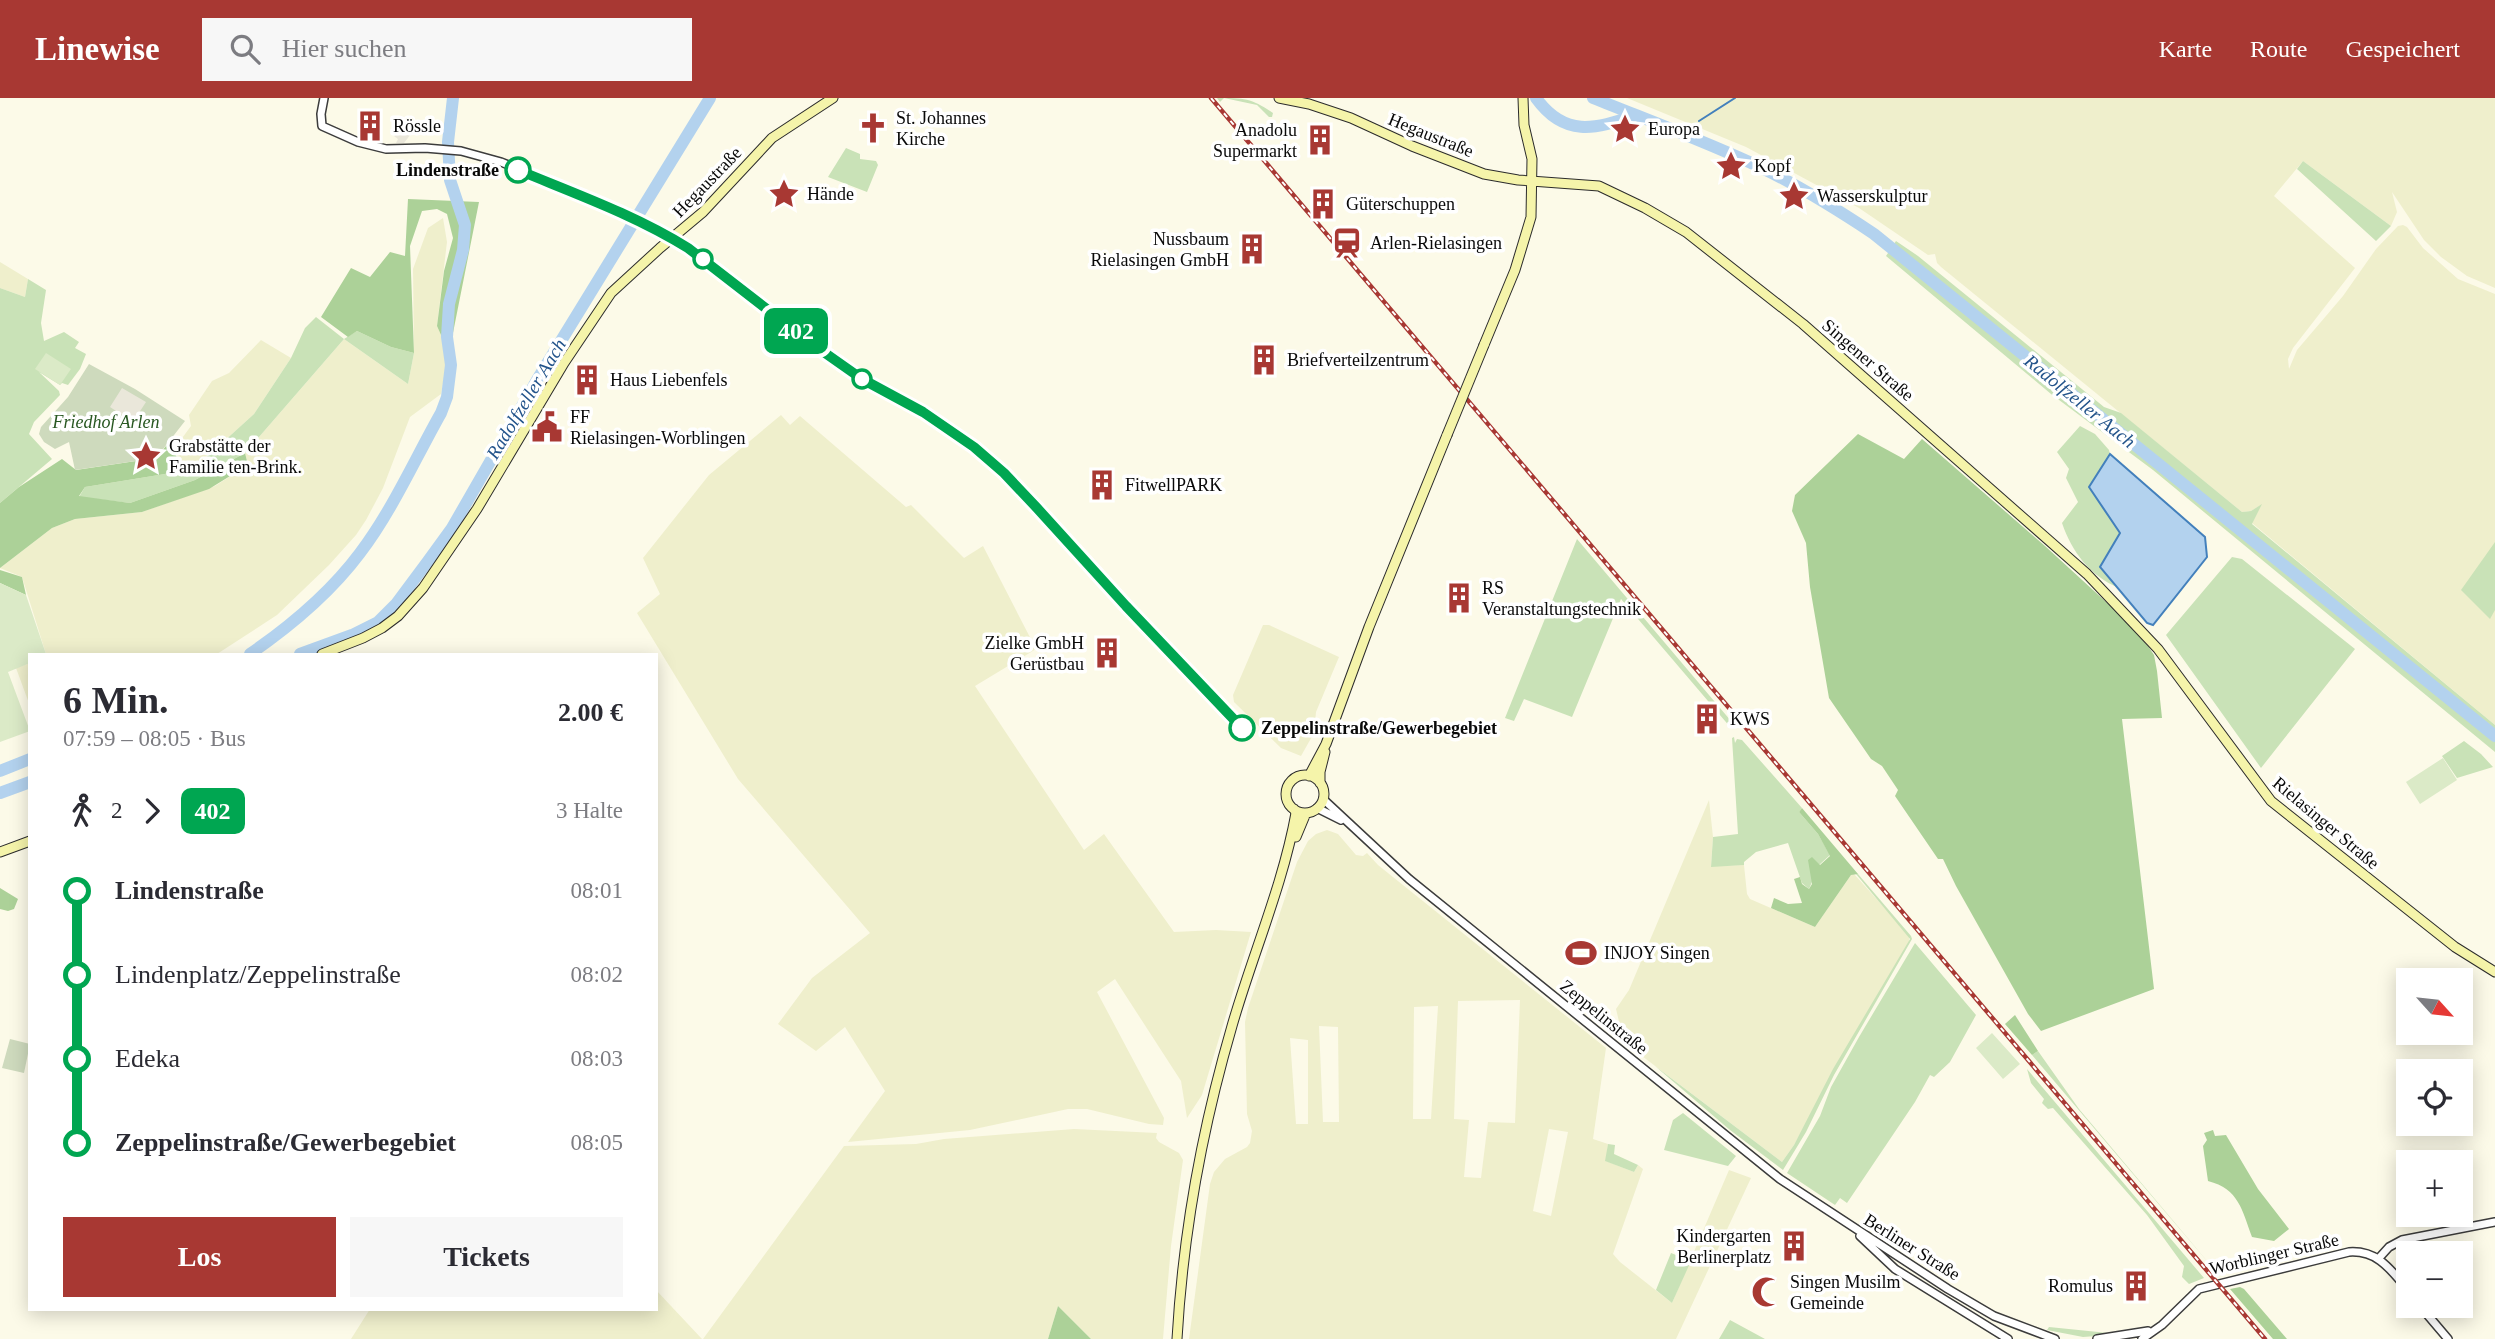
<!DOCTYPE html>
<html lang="de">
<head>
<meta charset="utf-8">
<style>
	body { margin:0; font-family:"Times New Roman",serif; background:#f7f7f7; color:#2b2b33; height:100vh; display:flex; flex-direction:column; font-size:26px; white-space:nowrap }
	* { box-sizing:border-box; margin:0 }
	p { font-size:23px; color:#7c7c81 }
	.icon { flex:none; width:38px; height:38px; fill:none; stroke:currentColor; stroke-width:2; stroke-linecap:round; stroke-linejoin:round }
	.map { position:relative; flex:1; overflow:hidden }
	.sheet { position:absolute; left:28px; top:555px; width:630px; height:658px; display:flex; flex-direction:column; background:#fff; border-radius:0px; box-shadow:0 4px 18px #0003 }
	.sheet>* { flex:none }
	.badge { padding:0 14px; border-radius:10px; font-size:24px; line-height:46px }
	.needle { width:46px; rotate:117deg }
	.buttons { position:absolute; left:2396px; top:870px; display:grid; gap:14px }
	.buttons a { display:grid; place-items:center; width:77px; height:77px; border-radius:0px; background:#fff; box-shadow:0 4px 18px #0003; font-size:35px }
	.map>.badge { position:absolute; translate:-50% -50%; box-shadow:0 0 0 4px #fff }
	.legs { display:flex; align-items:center; gap:10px; height:77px; padding:0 35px; font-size:23px }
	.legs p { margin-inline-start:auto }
	.overview { display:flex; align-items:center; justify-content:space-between; height:119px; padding:0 35px }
	h1 { font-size:38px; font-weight:700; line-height:52px }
	.primary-button { display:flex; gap:14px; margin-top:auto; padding:14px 35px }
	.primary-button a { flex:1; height:80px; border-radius:0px; background:#a83833; color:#fff; font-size:28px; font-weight:700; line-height:80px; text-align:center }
	.primary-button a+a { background:#f7f7f7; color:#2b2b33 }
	ul { padding:0 35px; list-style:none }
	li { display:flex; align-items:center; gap:24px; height:84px; font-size:26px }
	li i { display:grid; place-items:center; width:10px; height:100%; margin:0 9px; background:currentColor }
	li i::after { content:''; width:18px; height:18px; margin:-9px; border:5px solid; border-radius:50%; background:#fff }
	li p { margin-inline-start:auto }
	li:first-child i { background:linear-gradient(#0000 50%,currentColor 0) }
	li:last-child i { background:linear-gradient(currentColor 50%,#0000 0) }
	header { display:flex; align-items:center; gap:42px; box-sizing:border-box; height:98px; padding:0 35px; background:#a83833; color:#fff }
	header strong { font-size:33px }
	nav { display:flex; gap:38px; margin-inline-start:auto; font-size:24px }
	.search { width:490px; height:63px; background:#f7f7f7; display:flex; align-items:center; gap:18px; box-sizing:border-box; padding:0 24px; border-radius:0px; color:#7c7c81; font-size:26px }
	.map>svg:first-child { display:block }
	.farmland { fill:#efefcc; fill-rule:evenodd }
	.green { fill:#c9e2b7 }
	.forest { fill:#acd198 }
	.cemetery { fill:#cedabd }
	.pitch { fill:#dbeac7 }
	.plaza { fill:#eae7da }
	.water { fill:#b3d2ee; stroke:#4380bc; stroke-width:2 }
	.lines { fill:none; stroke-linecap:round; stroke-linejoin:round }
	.stream { stroke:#4380bc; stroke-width:2 }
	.river { stroke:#b3d2ee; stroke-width:12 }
	.tertiary-casing { stroke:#3c3c3c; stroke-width:10 }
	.secondary-casing { stroke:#2b2b2b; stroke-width:11 }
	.tertiary { stroke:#fff; stroke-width:7 }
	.secondary { stroke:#f5f4aa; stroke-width:9 }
	.rail-casing { stroke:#a83833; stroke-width:4.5 }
	.rail { stroke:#fff; stroke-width:2; stroke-dasharray:5; stroke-linecap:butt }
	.secondary-bridge-casing { stroke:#2b2b2b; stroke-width:11; stroke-linecap:butt }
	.secondary-bridge { stroke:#f5f4aa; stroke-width:9 }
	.line-1-casing { stroke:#fff; stroke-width:16 }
	.line-1 { stroke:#00a651; stroke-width:10 }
	.stop-1-dot { fill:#fff; stroke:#00a651; stroke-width:3.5 }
	.labels { text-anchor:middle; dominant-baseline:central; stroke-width:7; stroke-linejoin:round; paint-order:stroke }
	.poi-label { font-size:18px; fill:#090909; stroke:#fff; text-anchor:start }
	.street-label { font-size:18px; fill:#090909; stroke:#fff }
	.stop-label { font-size:18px; font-weight:bold; fill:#090909; stroke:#fff; text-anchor:end }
	.park-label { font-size:18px; font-style:italic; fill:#295822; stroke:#fff }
	.water-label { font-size:19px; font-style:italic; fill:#23548b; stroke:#fff }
</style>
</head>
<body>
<header>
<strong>Linewise</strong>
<div class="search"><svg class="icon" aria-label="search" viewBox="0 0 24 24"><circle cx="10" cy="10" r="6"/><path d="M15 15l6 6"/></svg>Hier suchen</div>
<nav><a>Karte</a><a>Route</a><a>Gespeichert</a></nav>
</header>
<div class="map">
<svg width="2495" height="1241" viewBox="0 0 2495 1241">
	<rect width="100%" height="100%" fill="#fcfae8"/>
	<path class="farmland" d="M1627 0H2495V190L2467 178 2441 159 2424 142 2392 94 2397 114 2391 128 2303 63 2274 98 2355 170 2293 250 2288 261 2289 271 2297 252 2343 198 2376 151 2398 128 2403 127 2407 129 2423 150 2458 181 2495 196V627L2252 425 2261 407 2251 413 2242 414 1941 169 1937 165 1935 156 1928 157 1859 110 1746 49Z
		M443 120 447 144 437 228 449 255 441 296 410 319 383 390 366 422 356 437 329 467 277 517 217 556H46L22 479 0 470 52 430 75 421 142 414 215 388 248 367 245 355 344 241 408 286 414 255 413 171 428 130Z
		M0 164 28 181 25 199 0 190Z
		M261 242 291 260 254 316 189 375 180 370 174 351 191 328 189 317 212 283 229 275Z
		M781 317 790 327 800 318 906 409 911 407 964 460 983 448 1036 551 975 588 1084 752 1104 736 1174 834 1216 832 1251 834 1202 997 1187 1020 1181 983 1115 881 1097 894 1164 1020 1163 1027 1149 1026 1087 1011H1068L970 1032 848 1044 885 993 845 929 816 953 778 926 812 880 870 835 738 681 637 515 660 496 643 460 709 377Z
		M1263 527H1269L1339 559 1316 614 1314 635 1301 658 1281 650 1234 604 1233 597Z
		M30 565V608L16 570Z
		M1709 702 1713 739 1711 768 1744 767 1747 796 1750 801 1815 829 1851 777 1854 776 1909 837V844L1794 1047 1782 1064 1638 955 1623 940 1616 911 1629 892Z
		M1327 732 1338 736 1356 757 1363 758 1367 755 1378 767 1606 950 1593 1041 1608 1046 1606 1063 1634 1074 1638 1067 1643 1071 1613 1156 1620 1164 1672 1205 1729 1072 1751 1080 1676 1241H1189L1210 1086 1214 1074 1225 1061 1247 1049 1250 1045 1252 1033 1247 1016 1245 924 1248 910 1297 764 1308 743 1316 736ZM1520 902 1515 1025 1488 1024 1481 1080 1464 1079 1469 1022 1454 1021 1458 903ZM1438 908 1431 1021H1413L1414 909ZM1319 928 1338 929 1339 1024H1323ZM1290 940 1308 942V1026H1296ZM1549 1031 1568 1034 1551 1118 1533 1113Z
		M1074 1031 1157 1035 1156 1040 1159 1044 1179 1055 1183 1062 1171 1148 1163 1241H1091L1058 1208 1048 1241H703L844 1048 916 1046 944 1041Z
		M656 1192 702 1241H351L370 1211H656Z"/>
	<path class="green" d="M1217 0C1245 0 1251 0 1273 15L1272 19H1269L1257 7 1224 0 1220 4Z
		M846 50 860 56V61L876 63 878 67 867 94 828 79Z
		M2303 63 2391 128 2376 143 2297 71Z
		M1896 143 1918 158 2104 309 2121 315 2242 414 2251 413 2262 406 2252 426 2495 627V654L2153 372 2051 296 1886 158Z
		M28 181 46 192 41 225 44 243 64 234 79 244 75 250 86 256 80 271 68 287 62 285 60 287 39 274 59 293 60 297 34 324 29 336 52 361 0 405V190L25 199Z
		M316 219 344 241 357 233 391 249 414 255 408 286 344 241 245 355 195 382 130 405 79 399 85 389 165 376 180 370 189 375 254 316 291 260 305 230Z
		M2080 328 2095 336 2109 352 2125 436 2119 490C2090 478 2072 454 2062 425L2078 404 2066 380 2069 371 2057 354Z
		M1577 441 1731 623V630L1621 501 1572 619 1524 601 1514 623 1505 620Z
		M2495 444V512L2490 521 2461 492Z
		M2232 459 2242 461 2355 551 2261 670 2166 537Z
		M1734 639 1735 645 1737 641 1742 642 1802 710 1799 714 1818 736 1830 757 1819 767 1809 791 1802 785 1788 745 1756 754 1744 764V767L1711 769 1713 739 1738 736 1732 640Z
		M2464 643 2481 656 2493 669 2457 680 2442 658Z
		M1856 776H1858L1911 838 1912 841 1834 977 1806 1034 1783 1072 1730 1032 1655 968 1782 1064 1794 1047 1833 971 1910 841Z
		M1915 845 1976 917 1950 964 1934 979 1930 977 1915 1004 1847 1105 1840 1100 1835 1107 1787 1075 1820 1018 1831 989 1859 939Z
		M2038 953 2079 1011 2218 1176 2032 957Z
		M2027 971 2204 1180 2189 1186 2182 1179 2184 1168 2147 1117 2053 1010 2048 1011 2042 1005 2044 1001 2031 985Z
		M1683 1015 1736 1058 1728 1068 1664 1052 1673 1022Z
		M1608 1046 1615 1047 1614 1056 1638 1067 1634 1074 1605 1063Z
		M1671 1155 1691 1163 1672 1205 1656 1192Z
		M1730 1222 1765 1241H1719Z
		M2049 1229 2108 1235 2109 1237 2083 1239 2047 1232Z"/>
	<path class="forest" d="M408 101 479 104 449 255 437 228 444 173 453 140 447 116 437 111 422 113 410 148 414 255 391 249 357 233 348 239 321 219 351 170 370 179 390 154 405 158Z
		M1858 336 1904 361 1922 341 2045 448 2117 514 2148 548 2154 557 2157 573 2162 620 2122 621 2154 891 2041 933 2028 916 1956 788 1943 761H1938L1895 698 1898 692 1882 668 1871 661 1829 600 1810 489 1806 445 1792 413 1795 397Z
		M171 342 180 370 165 376 85 389 79 398 130 405 195 382 245 355 248 367 209 391 142 414 75 421 52 430 0 470V405L19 389 62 361 76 372 156 360Z
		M0 472 22 479 26 497 0 485Z
		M1802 710 1858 776 1851 777 1815 829 1771 810 1774 800 1788 806 1802 805 1794 781 1800 779 1802 786 1809 791 1812 786 1808 762 1812 759 1820 767 1830 758 1818 736 1799 714Z
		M0 790 18 801 14 811 8 813 0 811Z
		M2015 917 2038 953 2032 957 2005 926Z
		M2213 1032 2215 1038 2226 1037 2258 1091 2289 1131 2274 1143 2252 1139C2242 1112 2239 1091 2208 1083L2203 1048 2207 1042 2204 1035Z
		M2240 1189 2244 1191 2287 1241H2273L2230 1191Z
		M1058 1208 1091 1241H1048Z"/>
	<path class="cemetery" d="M89 266 135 291 185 323 156 360 75 372 69 344 55 351 44 344 39 336 41 329 68 299Z
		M10 941 30 946 24 975 2 970Z"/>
	<path class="pitch" d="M46 255 71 271 60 287 35 271Z
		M0 485 26 497 46 556H30V565L8 574 30 633 0 644Z
		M2443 660 2457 682 2420 706 2406 684Z
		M1992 935 2020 966 2003 981 1976 950Z"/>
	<path class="plaza" d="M406 26 415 29 414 32 404 45H396L398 41 394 38 402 32 398 29V27Z
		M122 290 146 304 133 324 110 309Z"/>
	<path class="water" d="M2110 356 2205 439 2207 459 2153 527 2147 525 2100 469 2120 435 2089 389Z"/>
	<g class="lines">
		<path class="stream" d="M1699 23 1735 0"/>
		<path class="river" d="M1536 0C1564 39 1595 32 1635 17
			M1593 0C1650 23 1707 44 1762 70 1801 89 1838 112 1874 136L2495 638
			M250 556C289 529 331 494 360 455 392 413 415 361 441 315L447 299 451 267 447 239 449 206 463 152 465 127 450 82 448 44 453 0
			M300 556 352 537 378 524 396 506 428 463 452 430 537 282 710 0
			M0 673 30 661
			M0 695 30 684"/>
		<g class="tertiary-casing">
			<path id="tertiary" d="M324 0 321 16 322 28 358 44 386 51 425 50 461 53 501 64 630 117 672 140
				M1323 701 1409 781 1780 1081 1948 1191 1994 1218 2055 1241
				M1317 710 1341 722
				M1860 1138 1895 1171 2008 1241
				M2379 1160 2389 1149 2402 1142 2495 1124
				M2420 1208 2448 1241
				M2097 1241 2148 1233
				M2142 1241 2162 1227 2199 1191 2349 1154C2378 1152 2391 1172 2408 1192"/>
		</g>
		<g class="secondary-casing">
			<path id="secondary" d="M1279 0 1309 6 1351 20 1412 48 1484 76 1518 82 1599 88 1645 110 1686 134 1803 226 2087 476 2158 551 2271 703 2455 849 2495 874
				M1484 247 1515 172 1531 119 1532 61 1524 27 1523 0
				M322 556 363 540 382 530 398 518 423 490 477 411 564 265 611 195 660 150 703 114 772 40 833 0
				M1286 696a19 19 0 1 1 38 0a19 19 0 1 1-38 0Z
				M1309 678 1326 646 1369 529 1447 337
				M1320 685V674L1325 654
				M1296 739 1306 715
				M0 754 30 743
				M1177 1241C1183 1135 1202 1031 1232 928 1252 858 1283 787 1296 715L1294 711"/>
		</g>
		<use href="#tertiary" class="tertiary"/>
		<use href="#secondary" class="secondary"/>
		<g class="rail-casing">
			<path id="rail" d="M1211 0 2265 1241"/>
		</g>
		<use href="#rail" class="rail"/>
		<g class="secondary-bridge-casing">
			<path id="secondary-bridge" d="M1447 337 1484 247"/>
		</g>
		<use href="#secondary-bridge" class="secondary-bridge"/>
	</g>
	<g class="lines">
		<g class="line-1-casing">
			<path id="line-1" d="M518 72C576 96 635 117 688 150L808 243 862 281 923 314 974 349 1004 375 1037 410 1126 508 1242 630"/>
		</g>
		<use href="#line-1" class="line-1"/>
	</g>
	<defs>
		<g id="building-bare" transform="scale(2.415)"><path d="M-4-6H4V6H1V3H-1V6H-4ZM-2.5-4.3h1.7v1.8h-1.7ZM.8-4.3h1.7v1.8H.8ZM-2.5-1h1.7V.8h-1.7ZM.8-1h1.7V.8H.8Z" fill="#a83833" stroke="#fff" stroke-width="2.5" paint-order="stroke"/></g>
		<g id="church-bare" transform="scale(2.415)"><path d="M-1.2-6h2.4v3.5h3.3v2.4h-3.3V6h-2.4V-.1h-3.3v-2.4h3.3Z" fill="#a83833" stroke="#fff" stroke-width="2.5" paint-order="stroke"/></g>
		<g id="sight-bare" transform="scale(2.415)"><path d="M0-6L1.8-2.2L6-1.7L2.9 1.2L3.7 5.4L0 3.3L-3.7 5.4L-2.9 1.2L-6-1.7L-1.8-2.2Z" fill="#a83833" stroke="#fff" stroke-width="2.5" paint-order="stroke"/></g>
		<g id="station-bare" transform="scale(2.415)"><path d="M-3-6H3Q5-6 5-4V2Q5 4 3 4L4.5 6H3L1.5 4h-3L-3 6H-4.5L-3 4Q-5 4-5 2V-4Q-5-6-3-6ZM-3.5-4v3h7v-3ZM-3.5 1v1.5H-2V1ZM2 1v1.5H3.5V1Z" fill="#a83833" stroke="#fff" stroke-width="2.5" paint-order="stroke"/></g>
		<g id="civic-bare" transform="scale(2.415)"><path d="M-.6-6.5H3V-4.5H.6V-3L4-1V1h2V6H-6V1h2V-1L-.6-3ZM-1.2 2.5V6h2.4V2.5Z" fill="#a83833" stroke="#fff" stroke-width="2.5" paint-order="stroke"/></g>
		<g id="stadium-bare" transform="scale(2.415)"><path d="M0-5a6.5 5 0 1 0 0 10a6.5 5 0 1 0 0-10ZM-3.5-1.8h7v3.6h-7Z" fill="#a83833" stroke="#fff" stroke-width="2.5" paint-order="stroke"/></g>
		<g id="mosque-bare" transform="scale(2.415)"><path d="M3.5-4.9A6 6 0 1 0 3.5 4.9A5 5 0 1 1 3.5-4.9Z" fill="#a83833" stroke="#fff" stroke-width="2.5" paint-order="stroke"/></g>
	</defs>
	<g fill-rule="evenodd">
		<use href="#building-bare" x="370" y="28"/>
		<use href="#church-bare" x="873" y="30"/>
		<use href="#sight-bare" x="1625" y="31"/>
		<use href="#building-bare" x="1320" y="42"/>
		<use href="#sight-bare" x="1731" y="68"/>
		<use href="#sight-bare" x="784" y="96"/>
		<use href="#sight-bare" x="1794" y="98"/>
		<use href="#building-bare" x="1323" y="106"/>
		<use href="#station-bare" x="1347" y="145"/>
		<use href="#building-bare" x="1252" y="151"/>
		<use href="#building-bare" x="1264" y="262"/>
		<use href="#building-bare" x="587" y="282"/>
		<use href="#civic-bare" x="547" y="329"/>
		<use href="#sight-bare" x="146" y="358"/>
		<use href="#building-bare" x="1102" y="387"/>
		<use href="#building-bare" x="1459" y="500"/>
		<use href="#building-bare" x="1107" y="555"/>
		<use href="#building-bare" x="1707" y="621"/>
		<use href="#stadium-bare" x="1581" y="855"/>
		<use href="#building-bare" x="1794" y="1148"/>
		<use href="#building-bare" x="2136" y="1188"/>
		<use href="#mosque-bare" x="1767" y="1194"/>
	</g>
	<g class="stop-1-dot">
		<circle cx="518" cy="72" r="12"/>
		<circle cx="703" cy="161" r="9"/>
		<circle cx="862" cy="281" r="9"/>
		<circle cx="1242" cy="630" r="12"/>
	</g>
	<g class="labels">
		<g class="poi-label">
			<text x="896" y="20">St. Johannes<tspan x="896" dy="21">Kirche</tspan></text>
			<text x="393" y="28">Rössle</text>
			<text x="1648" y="31">Europa</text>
			<text x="1297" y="32" text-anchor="end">Anadolu<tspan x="1297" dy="21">Supermarkt</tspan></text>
			<text x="1754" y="68">Kopf</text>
			<text x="807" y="96">Hände</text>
			<text x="1817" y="98">Wasserskulptur</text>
			<text x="1346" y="106">Güterschuppen</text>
			<text x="1229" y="141" text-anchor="end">Nussbaum<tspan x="1229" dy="21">Rielasingen GmbH</tspan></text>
			<text x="1370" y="145">Arlen-Rielasingen</text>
			<text x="1287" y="262">Briefverteilzentrum</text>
			<text x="610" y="282">Haus Liebenfels</text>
			<text x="570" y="319">FF<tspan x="570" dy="21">Rielasingen-Worblingen</tspan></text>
			<text x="169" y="348">Grabstätte der<tspan x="169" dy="21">Familie ten-Brink.</tspan></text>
			<text x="1125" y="387">FitwellPARK</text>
			<text x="1482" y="490">RS<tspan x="1482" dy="21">Veranstaltungstechnik</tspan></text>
			<text x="1084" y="545" text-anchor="end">Zielke GmbH<tspan x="1084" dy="21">Gerüstbau</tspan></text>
			<text x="1730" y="621">KWS</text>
			<text x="1604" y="855">INJOY Singen</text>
			<text x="1771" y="1138" text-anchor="end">Kindergarten<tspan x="1771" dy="21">Berlinerplatz</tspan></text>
			<text x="1790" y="1184">Singen Musilm<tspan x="1790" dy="21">Gemeinde</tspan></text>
			<text x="2113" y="1188" text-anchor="end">Romulus</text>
		</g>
		<g class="street-label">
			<text transform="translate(1431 37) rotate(22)">Hegaustraße</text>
			<text transform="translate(707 84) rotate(-46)">Hegaustraße</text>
			<text transform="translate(1868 262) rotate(41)">Singener Straße</text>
			<text transform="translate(2326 725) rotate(40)">Rielasinger Straße</text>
			<text transform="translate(1604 919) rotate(39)">Zeppelinstraße</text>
			<text transform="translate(1912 1149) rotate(32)">Berliner Straße</text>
			<text transform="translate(2274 1156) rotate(-13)">Worblinger Straße</text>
		</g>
		<g class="stop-label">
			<text x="499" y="72">Lindenstraße</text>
			<text x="1261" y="630" text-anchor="start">Zeppelinstraße/Gewerbegebiet</text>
		</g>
		<g class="park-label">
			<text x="106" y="324">Friedhof Arlen</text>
		</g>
		<g class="water-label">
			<text transform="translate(526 301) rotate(-59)">Radolfzeller Aach</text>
			<text transform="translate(2080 303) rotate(39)">Radolfzeller Aach</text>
		</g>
	</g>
</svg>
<div class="buttons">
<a><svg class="needle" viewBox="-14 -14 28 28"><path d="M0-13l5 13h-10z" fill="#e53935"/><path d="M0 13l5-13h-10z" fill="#7c7c81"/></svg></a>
<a><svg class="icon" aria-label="locate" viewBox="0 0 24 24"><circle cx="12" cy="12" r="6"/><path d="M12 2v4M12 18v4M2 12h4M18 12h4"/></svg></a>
<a>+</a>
<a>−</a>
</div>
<b class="badge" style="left:796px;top:233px;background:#00a651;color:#fff">402</b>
<section class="sheet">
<div class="overview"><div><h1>6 Min.</h1><p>07:59 – 08:05 · Bus</p></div><b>2.00 €</b></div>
<div class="legs"><svg class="icon" aria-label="walk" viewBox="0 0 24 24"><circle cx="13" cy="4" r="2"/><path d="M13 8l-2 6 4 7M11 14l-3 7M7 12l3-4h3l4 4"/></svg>2<svg class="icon" aria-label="forward" viewBox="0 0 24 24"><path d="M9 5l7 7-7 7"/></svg><b class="badge" style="background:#00a651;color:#fff">402</b><p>3 Halte</p></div>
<ul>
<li><i style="color:#00a651"></i><b>Lindenstraße</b><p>08:01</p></li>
<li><i style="color:#00a651"></i><span>Lindenplatz/Zeppelinstraße</span><p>08:02</p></li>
<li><i style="color:#00a651"></i><span>Edeka</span><p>08:03</p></li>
<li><i style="color:#00a651"></i><b>Zeppelinstraße/Gewerbegebiet</b><p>08:05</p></li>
</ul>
<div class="primary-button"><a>Los</a><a>Tickets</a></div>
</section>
</div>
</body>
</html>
